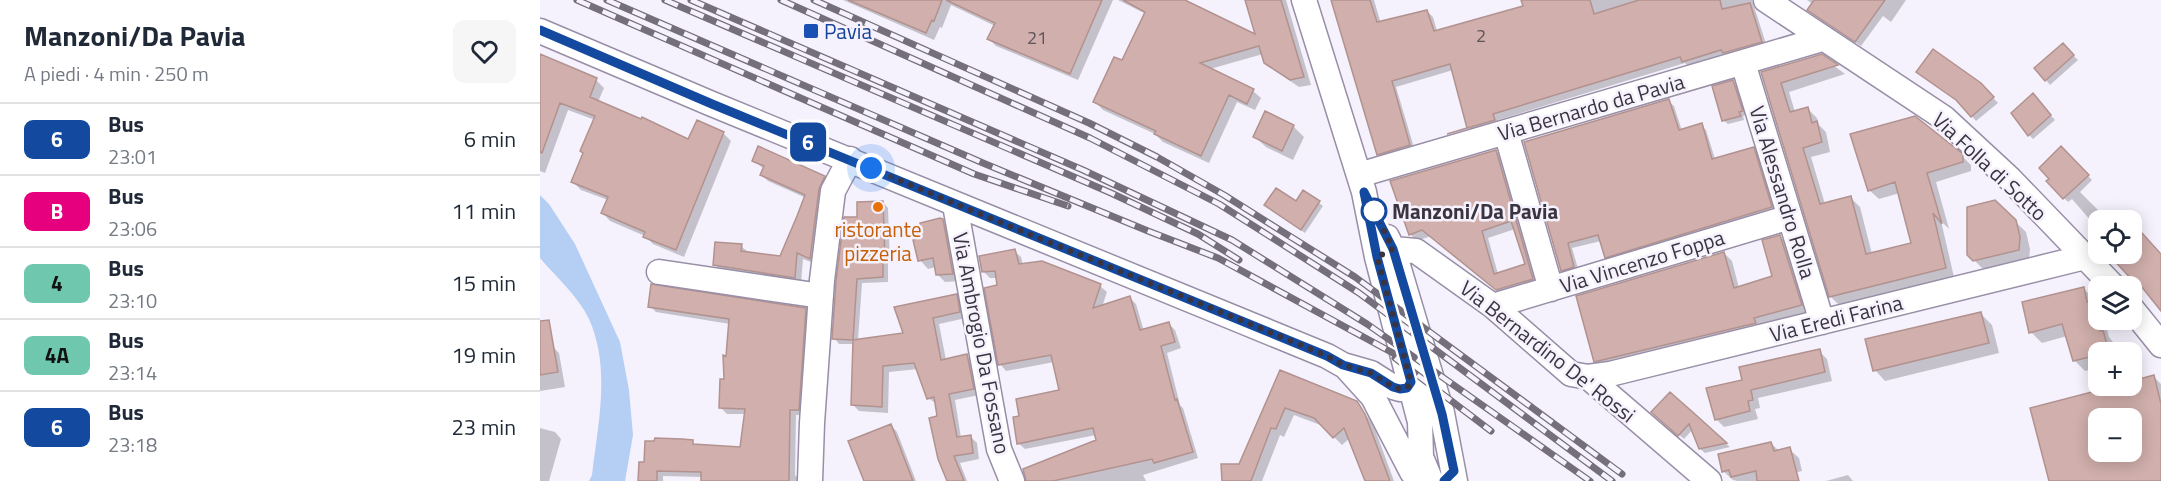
<!DOCTYPE html>
<html lang="it">
<head>
<meta charset="utf-8">
<style>
	body { margin:0; font-family:"Titillium Web",sans-serif; background:#f6f6f7; color:#1f2937; height:100vh; display:flex; flex-direction:column; font-size:22px; white-space:nowrap }
	* { box-sizing:border-box; margin:0 }
	p { font-size:20px; color:#747a83 }
	.icon { flex:none; width:33px; height:33px; fill:none; stroke:currentColor; stroke-width:2; stroke-linecap:round; stroke-linejoin:round }
	.map { position:relative; flex:1; overflow:hidden }
	.side { display:flex; flex-direction:column; background:#fff; width:540px }
	.side>* { flex:none }
	.badge { padding:0 12px; border-radius:9px; font-size:21px; line-height:39px }
	.fabs { position:absolute; left:1548px; top:210px; display:grid; gap:12px }
	.fabs a { display:grid; place-items:center; width:54px; height:54px; border-radius:12px; background:#fff; box-shadow:0 3px 15px #0003; font-size:30px }
	.you { position:absolute; width:30px; height:30px; margin:-15px; border:4px solid #fff; border-radius:50%; background:#1a73e8; box-shadow:0 0 0 9px #1a73e833 }
	.map>.badge { position:absolute; translate:-50% -50%; box-shadow:0 0 0 3px #fff }
	.round { display:grid; place-items:center; flex:none; width:63px; height:63px; border-radius:12px; background:#f6f6f7 }
	.overview { display:flex; align-items:center; justify-content:space-between; height:102px; padding:0 24px }
	h1 { font-size:28px; font-weight:700; line-height:45px }
	ul { padding:0; list-style:none }
	li { display:flex; align-items:center; gap:18px; height:72px; padding:0 24px; border-top:2px solid #e0e1e3 }
	li div { flex:1 }
	li b { display:block; font-size:22px }
	li em { font-style:normal }
	li .badge { min-width:66px; font-weight:700; text-align:center }
	main { display:flex; flex:1; min-height:0 }
	.map>svg:first-child { display:block }
	.water { fill:#b5cef3 }
	.shadow { fill:#0003; fill-rule:evenodd }
	.building { fill:#d0afac; stroke:#b2928f; stroke-width:1.5; fill-rule:evenodd }
	.lines { fill:none; stroke-linecap:round; stroke-linejoin:round }
	.minor-casing { stroke:#988ea7; stroke-width:27 }
	.minor { stroke:#fff; stroke-width:24 }
	.rail-casing { stroke:#746f7a; stroke-width:7 }
	.rail { stroke:#f6f2fd; stroke-width:4.5; stroke-dasharray:14; stroke-linecap:butt }
	.line-casing { stroke:#fff; stroke-width:14 }
	.line { stroke:#13499f; stroke-width:9 }
	.walk { stroke:#39343f; stroke-width:6; stroke-dasharray:0 10.8 }
	.transit-dot { fill:#1a4fb4; stroke:#f6f2fd; stroke-width:2 }
	.food-dot { fill:#e8710a; stroke:#f6f2fd; stroke-width:2 }
	.stop-dot { fill:#fff; stroke:#13499f; stroke-width:3 }
	.labels { text-anchor:middle; dominant-baseline:central; stroke-width:5; stroke-linejoin:round; paint-order:stroke }
	.number-label { font-size:18px; fill:#5f535a }
	.transit-label { font-size:21px; fill:#164399; stroke:#f6f2fd; text-anchor:start }
	.street-label { font-size:21px; fill:#39343f; stroke:#f6f2fd }
	.stop-label { font-size:21px; font-weight:bold; fill:#39343f; stroke:#f6f2fd; text-anchor:start }
	.food-label { font-size:21px; fill:#c56008; stroke:#f6f2fd }
</style>
</head>
<body>
<main>
<section class="side">
<div class="overview"><div><h1>Manzoni/Da Pavia</h1><p>A piedi · 4 min · 250 m</p></div><a class="round"><svg class="icon" aria-label="heart" viewBox="0 0 24 24"><path d="M12 20l-8-8c-3-5 5-10 8-4 3-6 11-1 8 4z"/></svg></a></div>
<ul>
<li><span class="badge" style="background:#13499f;color:#fff">6</span><div><b>Bus</b><p>23:01</p></div><em>6 min</em></li>
<li><span class="badge" style="background:#e6007e;color:#fff">B</span><div><b>Bus</b><p>23:06</p></div><em>11 min</em></li>
<li><span class="badge" style="background:#6fc7ae;color:#111">4</span><div><b>Bus</b><p>23:10</p></div><em>15 min</em></li>
<li><span class="badge" style="background:#6fc7ae;color:#111">4A</span><div><b>Bus</b><p>23:14</p></div><em>19 min</em></li>
<li><span class="badge" style="background:#13499f;color:#fff">6</span><div><b>Bus</b><p>23:18</p></div><em>23 min</em></li>
</ul>
</section>
<div class="map">
<svg width="1621" height="481" viewBox="0 0 1621 481">
	<rect width="100%" height="100%" fill="#f6f2fd"/>
	<path class="water" d="M0 195 9 204 35 244 80 342 89 390 93 435 85 481H49L52 475C58 424 71 368 49 319 38 296 16 277 0 258Z"/>
	<path class="shadow" d="M303 0H573L538 80 456 46 449 39 455 26 411 5 402 28 400 27 394 40Z
		M578 0H641L717 37 706 0H746L771 85 759 87 734 70 726 62 723 54 670 69 713 91 721 98 715 110 697 102 669 163 623 142 615 134 563 110 555 102 583 62 606 14Z
		M792 0H834L841 24 887 11 893 17 897 31 985 7 988 0H1212L1227 47 1149 67 1145 63 958 120 960 126 914 139 910 135 929 129 913 70 856 87 875 151 844 160 838 154Z
		M1267 0H1366L1351 22 1343 16 1321 46 1275 16 1269 10 1273 4Z
		M1523 45 1538 60 1510 85 1496 68Z
		M0 56 56 80 64 88 58 102 149 141 183 133 191 141 144 257 113 244 105 236 70 221 63 213 68 200 41 190 33 182 55 120 28 110 5 173 0 171Z
		M1281 56 1305 74 1249 92 1255 112 1268 109 1277 118 1279 125 1286 132 1290 152 1271 157 1285 204 1310 197 1320 207 1332 254 1373 244 1360 193 1339 199 1329 190 1422 156 1431 165V171L1396 182 1409 229 1401 221 1414 277 1300 306 1291 297 1222 73Z
		M1193 82 1197 86 1206 115 1203 116 1204 120 1188 124 1183 120Z
		M1440 84 1458 103 1436 121 1422 105Z
		M1497 100 1515 120 1493 139 1489 135Z
		M1128 101 1134 106 1142 131 1161 125 1166 130 1175 159 1213 149 1218 154 1236 213 1071 262 1066 257 1061 241 1032 248 1039 272 1027 275 1022 270 986 143Z
		M753 126 764 137 753 160 726 147 715 137Z
		M1521 148 1552 180 1540 192 1562 214 1564 211 1572 220H1558V229L1532 199 1528 202 1508 182 1511 179Z
		M956 151 963 158 1000 286 964 297 891 236 877 241 870 234ZM975 229 987 265 958 274 948 238Z
		M214 161 284 177 290 184 276 264 263 259 261 283 181 271 175 264 201 246 208 252 241 257 266 198 228 181 222 175 224 169Z
		M764 192 783 206 765 233 729 208 756 204Z
		M343 202 348 208 350 263H348V282L322 283 318 340 365 334 416 296 423 302 426 318 399 324 406 360 427 356 434 363 439 395 415 400 421 438 430 436 437 443 439 459 420 463 427 481H408L397 404 388 398 378 369 349 372 348 413 319 411 312 404 314 344H299L294 338 319 219Z
		M1455 202 1486 232 1490 249 1489 260 1445 271 1434 260Z
		M402 220 411 229 420 281 405 282 397 274 396 267 388 269 380 260 384 239Z
		M1240 236 1248 245 1269 313 1064 369 1055 361 1184 253 1192 261 1199 288 1234 277Z
		M1592 241 1621 256V309L1602 285 1600 286 1583 268 1586 265 1577 254H1592Z
		M474 251 481 257 483 265 560 286 567 292 562 307 590 298 596 304 604 331 629 324 635 330 641 348 627 353 640 405 643 408 658 458 603 475 606 481H487L558 441 556 435 485 449 478 443 481 417 521 391 514 362 466 371 460 364 458 278H450L443 271Z
		M1543 288 1554 299 1558 308V320H1565L1569 337 1573 342 1576 352H1558V368L1545 371 1534 360 1527 336 1502 343 1491 332Z
		M110 306 265 310 271 316 264 415H256L255 475 261 481H162V477L123 476V481H100L106 463 152 441 156 446 201 448 206 414H187L181 408 190 324 116 312Z
		M1441 314 1452 325 1459 353 1345 381 1335 370Z
		M12 346 19 353 25 387 0 391V348Z
		M1279 351 1287 359 1292 381 1218 398 1220 408 1215 409 1218 419 1184 427 1176 419 1204 381Z
		M741 372 816 402 833 424 854 481H827L810 438 802 445 783 426 754 415 744 437 740 435 722 481H684L700 466Z
		M1614 377 1621 384V481H1510L1492 409 1581 386H1592V383ZM1558 418H1592V452H1558Z
		M1130 394 1190 447 1165 453 1160 449 1153 429 1144 439 1117 416Z
		M351 425 357 432 376 481H325Z
		M0 428 15 432 21 439 9 481H0Z
		M1231 443 1239 451 1249 449 1259 458 1262 471 1222 481H1197L1193 480 1183 471Z
		M1308 475 1313 481H1286Z"/>
	<path class="building" d="M308 0H402L394 21 392 20 386 33Z
		M406 0H562L530 74 447 39 455 23Z
		M583 0H645L715 34 705 0H741L764 77 750 80 724 63 719 46 660 63 714 89 707 104 689 95 661 156 614 134 616 131 553 102 574 57 582 60 605 12Z
		M791 0H830L837 22 887 10 894 31 983 6 981 0H1050L1054 14 1099 0H1180L1182 9 1210 3 1222 42 1183 53 1181 50 1142 62 1140 57 953 114 955 120 907 134 927 128 910 64 852 81 870 145 837 155Z
		M1274 0H1345L1315 42 1267 10Z
		M1523 43 1534 55 1505 81 1494 68Z
		M1393 49 1441 83 1454 97 1431 117 1416 100 1376 72Z
		M0 54 57 78 50 97 101 119 102 117 148 139 157 120 184 132 136 250 103 237 105 232 61 213 68 197 31 182 43 153 40 151 55 116 20 103 2 153 0 152Z
		M1282 54 1298 65 1241 83 1250 112 1268 107 1272 123 1277 121 1282 142 1263 148 1280 204 1311 196 1326 254 1371 243 1355 182 1328 191 1310 134 1375 116 1423 154V162L1387 173 1402 224 1393 213 1406 268 1289 297 1221 72Z
		M1193 80 1203 111 1199 112 1201 116 1182 121 1172 86Z
		M1493 93 1511 115 1488 136 1471 113Z
		M1129 99 1139 130 1162 123 1172 159 1214 147 1232 207 1065 258 1058 235 1028 243 1034 267 1021 271 984 142Z
		M725 111 754 125 742 151 713 137Z
		M218 146 285 176 279 189 270 259 257 253 255 278 173 265 175 242 202 244 201 251 240 256 257 216 265 195 220 175 224 166 212 161Z
		M1521 146 1549 175 1523 199 1506 181 1509 179 1499 168Z
		M956 150 993 279 956 290 882 230 869 235 850 181ZM971 221 985 264 954 274 942 231Z
		M736 188 756 201 763 190 780 201 761 230 724 205Z
		M1455 200 1476 220 1480 237 1479 250 1433 261 1427 255V207Z
		M343 201 345 258H343V277L317 279 313 340 292 339 296 281 304 217H317V202Z
		M400 218 403 219 413 274 396 275 393 258 378 261 373 240 382 238 380 223Z
		M1602 233 1621 254V311L1597 281 1595 283 1568 254H1592V241Z
		M1240 235 1262 305 1214 318 1216 323 1054 362 1036 296 1184 252 1194 288 1229 277 1232 276 1222 240Z
		M475 249 479 264 502 261 561 284 553 308 590 296 600 330 629 322 635 342 621 346 635 400 637 399 653 452 614 463 612 459 513 481H486L483 469 556 440 553 428 477 444 473 417 479 416 476 399 519 390 511 355 458 365 444 288 457 285 455 271 442 272 439 256Z
		M111 284 266 308 259 410H250L249 481H161V472L117 471V481H98L99 462H104L105 441H114L115 438 142 439 153 440V444L200 447 205 409 179 408 180 379H184L183 355 186 356 189 319 108 307Z
		M1544 287 1547 302 1553 301 1560 331 1563 330 1569 352H1558V355L1533 361 1522 324 1489 333 1482 302Z
		M417 294 420 312 393 318 401 360 427 354 434 389 409 394 417 437 431 435 433 453 414 456 424 481H407L398 459 389 418 397 416 394 397 387 399 374 363 343 366 342 407 311 405 313 340 363 333 354 307Z
		M1441 312 1449 343 1333 371 1325 339Z
		M9 320 18 372 0 375V321Z
		M1280 349 1285 372 1211 390 1213 400 1208 401 1210 411 1175 420 1166 388 1202 380 1199 367Z
		M740 370 817 401 825 414 850 481H825L804 428 793 438 774 418 745 408 736 429 731 428 711 481H682L681 464H699Z
		M1614 375 1621 404V481H1509L1490 408 1575 386H1592V381ZM1558 418H1592V452H1558Z
		M1130 392 1156 415 1187 443 1159 449 1149 424 1138 436 1111 412Z
		M351 424 373 481H324L308 441Z
		M1231 442 1234 451 1250 447 1259 481H1217L1216 471 1191 477 1189 470 1182 472 1178 454Z"/>
	<g class="lines">
		<g class="minor-casing">
			<path id="minor" d="M764 0 824 192 837 257 880 422 881 457 891 481
				M1226 0 1404 118 1470 179 1573 286
				M0 31 172 104 787 356 803 365 831 373 853 387 860 389 867 388 871 382
				M1203 63 1282 322
				M966 132 1011 289
				M819 175 1282 39
				M415 205 459 449 472 481
				M847 237 853 249 902 413 915 481
				M837 257 853 249 876 251 953 306 1031 374 1048 377 1169 481
				M119 272 281 296
				M953 306 1250 217
				M1592 309 1621 345
				M805 366 833 397 872 472 886 480
				M1048 377 1070 374 1545 257
				M270 481 272 423 282 280 293 191 310 159"/>
		</g>
		<use href="#minor" class="minor"/>
		<g class="rail-casing">
			<path id="rail" d="M37 0 434 174 528 206
				M67 0 443 163 608 231 678 258 864 359
				M125 0 571 193 658 234 699 260
				M151 0 543 170 692 240 827 324 1050 481
				M241 0 550 138 679 204 819 293 1072 481
				M274 0 549 123 617 157 684 195 815 277 1082 474
				M855 358 951 431"/>
		</g>
		<use href="#rail" class="rail"/>
	</g>
	<g class="lines">
		<g class="line-casing">
			<path id="line" d="M0 30 172 104 787 356 803 365 831 373 853 387 860 389 867 388 871 382 837 257 824 192 853 249 902 414 914 471 904 481"/>
		</g>
		<use href="#line" class="line"/>
		<path class="walk" d="M331 168C482 233 635 292 787 356L803 365 831 373 853 387 860 389 867 388 871 382 837 257 853 249 834 211"/>
	</g>
	<rect class="transit-dot" x="263" y="23" width="16" height="16" rx="3"/>
	<circle class="food-dot" cx="338" cy="207" r="6"/>
	<circle class="stop-dot" cx="834" cy="211" r="12"/>
	<g class="labels">
		<g class="number-label">
			<text x="941" y="35">2</text>
			<text x="497" y="37">21</text>
		</g>
		<g class="transit-label">
			<text x="284" y="31">Pavia</text>
		</g>
		<g class="street-label">
			<text transform="translate(1051 107) rotate(-16)">Via Bernardo da Pavia</text>
			<text transform="translate(1450 166) rotate(43)">Via Folla di Sotto</text>
			<text transform="translate(1243 192) rotate(73)">Via Alessandro Rolla</text>
			<text transform="translate(1102 261) rotate(-17)">Via Vincenzo Foppa</text>
			<text transform="translate(1296 318) rotate(-14)">Via Eredi Farina</text>
			<text transform="translate(442 343) rotate(79)">Via Ambrogio Da Fossano</text>
			<text transform="translate(1008 351) rotate(38)">Via Bernardino De' Rossi</text>
		</g>
		<g class="stop-label">
			<text x="852" y="211">Manzoni/Da Pavia</text>
		</g>
		<g class="food-label">
			<text x="338" y="229">ristorante<tspan x="338" dy="24">pizzeria</tspan></text>
		</g>
	</g>
</svg>
<div class="fabs">
<a><svg class="icon" aria-label="locate" viewBox="0 0 24 24"><circle cx="12" cy="12" r="6"/><path d="M12 2v4M12 18v4M2 12h4M18 12h4"/></svg></a>
<a><svg class="icon" aria-label="layers" viewBox="0 0 24 24"><path d="M12 4l9 5-9 5-9-5zM3 14l9 5 9-5"/></svg></a>
<a>+</a>
<a>−</a>
</div>
<div class="you" style="left:331px;top:168px"></div>
<b class="badge" style="left:268px;top:142px;background:#13499f;color:#fff">6</b>
</div>
</main>
</body>
</html>
